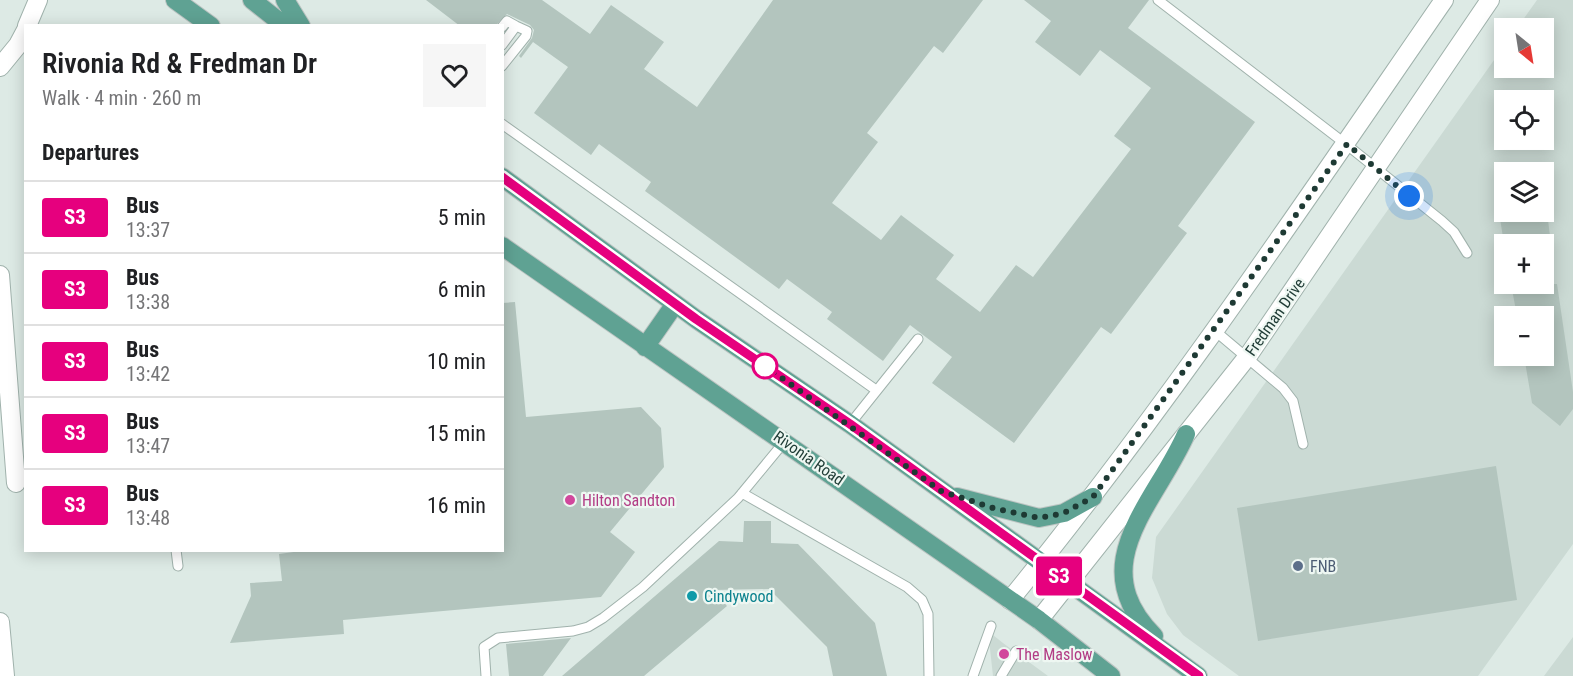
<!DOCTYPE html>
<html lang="en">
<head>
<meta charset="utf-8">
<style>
	body { margin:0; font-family:"Roboto Condensed",sans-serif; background:#f6f6f6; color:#202124; height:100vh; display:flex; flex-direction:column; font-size:22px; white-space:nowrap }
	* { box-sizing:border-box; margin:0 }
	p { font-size:20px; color:#757577 }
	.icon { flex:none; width:33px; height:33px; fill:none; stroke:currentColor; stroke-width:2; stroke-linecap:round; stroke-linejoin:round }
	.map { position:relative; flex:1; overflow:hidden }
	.panel { position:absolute; left:24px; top:24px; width:480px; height:528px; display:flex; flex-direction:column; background:#fff; border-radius:0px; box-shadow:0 3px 15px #0003 }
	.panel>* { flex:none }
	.badge { padding:0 12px; border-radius:4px; font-size:21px; line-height:39px }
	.needle { width:39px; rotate:150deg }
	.fabs { position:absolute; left:1494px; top:18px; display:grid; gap:12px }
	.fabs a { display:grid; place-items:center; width:60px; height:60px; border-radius:0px; background:#fff; box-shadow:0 3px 15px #0003; font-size:30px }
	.you { position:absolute; width:30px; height:30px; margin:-15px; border:4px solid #fff; border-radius:50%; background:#1a73e8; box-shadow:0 0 0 9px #1a73e833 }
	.map>.badge { position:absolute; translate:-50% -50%; box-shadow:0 0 0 3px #fff }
	h2 { padding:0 18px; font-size:22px; line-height:54px }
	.round { display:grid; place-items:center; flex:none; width:63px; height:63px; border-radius:0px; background:#f6f6f6 }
	.head { display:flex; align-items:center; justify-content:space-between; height:102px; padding:0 18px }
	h1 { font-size:28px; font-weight:600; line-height:45px }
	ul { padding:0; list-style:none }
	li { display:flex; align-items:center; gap:18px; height:72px; padding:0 18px; border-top:2px solid #e0e0e0 }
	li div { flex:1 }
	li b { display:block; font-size:22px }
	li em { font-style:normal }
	li .badge { min-width:66px; font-weight:700; text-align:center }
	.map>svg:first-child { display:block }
	.built { fill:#cbdad4; fill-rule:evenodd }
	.building { fill:#b3c5be }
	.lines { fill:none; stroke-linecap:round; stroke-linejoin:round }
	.service-casing { stroke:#a0b2ac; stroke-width:11 }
	.minor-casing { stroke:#a0b2ac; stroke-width:20 }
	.tertiary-casing { stroke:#a0b2ac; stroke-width:20 }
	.primary-casing { stroke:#bcc4c2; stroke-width:20 }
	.service { stroke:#fff; stroke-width:9 }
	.minor { stroke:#fff; stroke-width:18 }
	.tertiary { stroke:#fff; stroke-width:18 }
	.primary { stroke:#5fa293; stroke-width:18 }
	.line-casing { stroke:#fff; stroke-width:14 }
	.line { stroke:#e6007e; stroke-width:9 }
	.walk { stroke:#1e3a34; stroke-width:6; stroke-dasharray:0 10.8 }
	.stop-dot { fill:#fff; stroke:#e6007e; stroke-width:3 }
	.hotel-dot { fill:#d1479c; stroke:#eef7f2; stroke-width:2 }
	.service-dot { fill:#5c6f8a; stroke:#eef7f2; stroke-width:2 }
	.culture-dot { fill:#0f9aa8; stroke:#eef7f2; stroke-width:2 }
	.labels { text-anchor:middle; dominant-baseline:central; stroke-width:4.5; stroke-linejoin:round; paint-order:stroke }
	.street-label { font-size:16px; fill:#1e3a34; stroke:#eef7f2 }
	.hotel-label { font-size:16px; fill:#b23c85; stroke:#eef7f2; text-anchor:start }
	.service-label { font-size:16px; fill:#4e5e75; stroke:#eef7f2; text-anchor:start }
	.culture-label { font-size:16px; fill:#0d838f; stroke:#eef7f2; text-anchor:start }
</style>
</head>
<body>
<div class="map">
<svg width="1573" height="676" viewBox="0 0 1573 676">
	<rect width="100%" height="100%" fill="#ddeae5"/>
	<path class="built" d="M1537 0H1573V544L1478 676H1239L1183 635 1167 614 1152 578 1156 537 1504 46V68H1544V28H1517ZM1504 100H1544V140H1504ZM1504 172H1544V212H1504ZM1504 244H1544V284H1504ZM1504 316H1544V356H1504Z
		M988 631 1003 643 1048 676H993Z
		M1573 637V676H1544Z"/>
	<path class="building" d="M426 0H542L590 34 611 5 664 42 644 69 697 107 773 0H983L943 53 934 46 867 133 878 142 832 203 881 240 901 215 954 255 936 279 980 312 1016 265 1033 277 1131 149 1114 136 1151 88 1100 50 1080 76 1035 42 1051 21 1024 0H1149L1128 28 1255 122 1178 226 1187 233 1111 334 1101 327 1014 443 932 383 952 357 910 325 883 361 827 319 832 312 787 279 779 289 645 191 651 182 599 144 591 155 534 113 568 67 533 42 521 58 519 56 532 38 534 30 530 25 507 14 495 26H460Z
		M1499 212H1547L1551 244H1504Z
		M1511 284H1557L1573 392V409L1560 426 1532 403 1524 356H1544V316H1517Z
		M515 302 526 417 641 407 661 428 664 467 610 532 635 552 601 597 343 620 344 634 230 643 251 596 250 583 282 581 279 554 308 550H502V303Z
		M1496 466 1517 600 1258 641 1237 508Z
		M744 521H771V543L798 544 875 623 887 676H833L827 647 769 589 713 590 727 606 644 676H562L719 541 743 542Z
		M571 638 543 676H509L506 644Z"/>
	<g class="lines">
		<g class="service-casing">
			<path id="service" d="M1158 0 1347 145 1442 221 1454 232 1467 253
				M502 27 507 21 516 26
				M502 45 516 26 527 31 526 36 502 66
				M502 124 876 390
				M1214 330 1283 388 1293 401 1303 444
				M850 424 918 339
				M742 493 907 587 922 600 928 614 929 676
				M176 550 178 566
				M486 676 484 647 498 638 573 631 588 627 603 618 643 587 738 498 785 441
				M973 676 991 626
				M1001 676 1016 651"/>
		</g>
		<g class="minor-casing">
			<path id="minor" d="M27 26 38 0
				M0 67 18 45 26 30
				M0 275 16 483
				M0 622 5 676"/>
		</g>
		<g class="tertiary-casing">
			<path id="tertiary" d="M1010 600C1166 409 1304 203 1444 0
				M1039 620 1248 356 1490 0"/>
		</g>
		<g class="primary-casing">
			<path id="primary" d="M175 0 211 26
				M252 0 285 26
				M285 0 301 26
				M502 177 696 319 850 424 1198 676
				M502 246 1039 620 1111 676
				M645 347 675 304
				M957 497 1039 518 1064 513 1093 497
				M1154 636C1082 564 1156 503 1186 434"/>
		</g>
		<use href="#service" class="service"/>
		<use href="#minor" class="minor"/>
		<use href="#tertiary" class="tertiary"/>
		<use href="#primary" class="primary"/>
	</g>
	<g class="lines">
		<g class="line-casing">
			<path id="line" d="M502 177 696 319 850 424 1199 676"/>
		</g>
		<use href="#line" class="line"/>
		<path class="walk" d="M765 366 941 491 993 508 1039 518 1064 513 1093 497 1347 144 1409 196"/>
	</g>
	<circle class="stop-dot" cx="765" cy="366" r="12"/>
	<g class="hotel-dot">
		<circle cx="570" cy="500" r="6"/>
		<circle cx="1004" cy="654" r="6"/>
	</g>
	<circle class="service-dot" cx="1298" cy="566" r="6"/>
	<circle class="culture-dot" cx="692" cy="596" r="6"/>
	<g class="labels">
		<g class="street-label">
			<text transform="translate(1275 317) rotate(-55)">Fredman Drive</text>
			<text transform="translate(809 458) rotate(35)">Rivonia Road</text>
		</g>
		<g class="hotel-label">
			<text x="582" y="500">Hilton Sandton</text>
			<text x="1016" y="654">The Maslow</text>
		</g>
		<g class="service-label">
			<text x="1310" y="566">FNB</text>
		</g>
		<g class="culture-label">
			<text x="704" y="596">Cindywood</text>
		</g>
	</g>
</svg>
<div class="fabs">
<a><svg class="needle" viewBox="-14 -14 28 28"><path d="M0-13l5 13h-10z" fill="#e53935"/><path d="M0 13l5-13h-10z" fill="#757577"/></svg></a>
<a><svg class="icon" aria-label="locate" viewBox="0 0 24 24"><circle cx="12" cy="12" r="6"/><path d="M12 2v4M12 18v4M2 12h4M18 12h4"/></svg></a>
<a><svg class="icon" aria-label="layers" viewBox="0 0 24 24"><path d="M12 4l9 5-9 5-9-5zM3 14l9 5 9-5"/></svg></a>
<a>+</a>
<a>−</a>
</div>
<div class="you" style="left:1409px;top:196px"></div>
<b class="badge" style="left:1059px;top:576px;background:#e6007e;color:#fff">S3</b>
<section class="panel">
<div class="head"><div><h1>Rivonia Rd &amp; Fredman Dr</h1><p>Walk · 4 min · 260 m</p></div><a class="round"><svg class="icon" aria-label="heart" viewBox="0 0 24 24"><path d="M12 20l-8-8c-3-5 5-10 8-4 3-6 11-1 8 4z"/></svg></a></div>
<h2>Departures</h2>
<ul>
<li><span class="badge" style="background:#e6007e;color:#fff">S3</span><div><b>Bus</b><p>13:37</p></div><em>5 min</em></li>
<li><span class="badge" style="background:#e6007e;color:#fff">S3</span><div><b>Bus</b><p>13:38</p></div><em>6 min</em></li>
<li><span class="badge" style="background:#e6007e;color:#fff">S3</span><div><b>Bus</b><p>13:42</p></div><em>10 min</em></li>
<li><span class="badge" style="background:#e6007e;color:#fff">S3</span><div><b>Bus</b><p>13:47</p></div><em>15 min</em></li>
<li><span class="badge" style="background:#e6007e;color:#fff">S3</span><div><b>Bus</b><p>13:48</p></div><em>16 min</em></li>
</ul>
</section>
</div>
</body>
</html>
